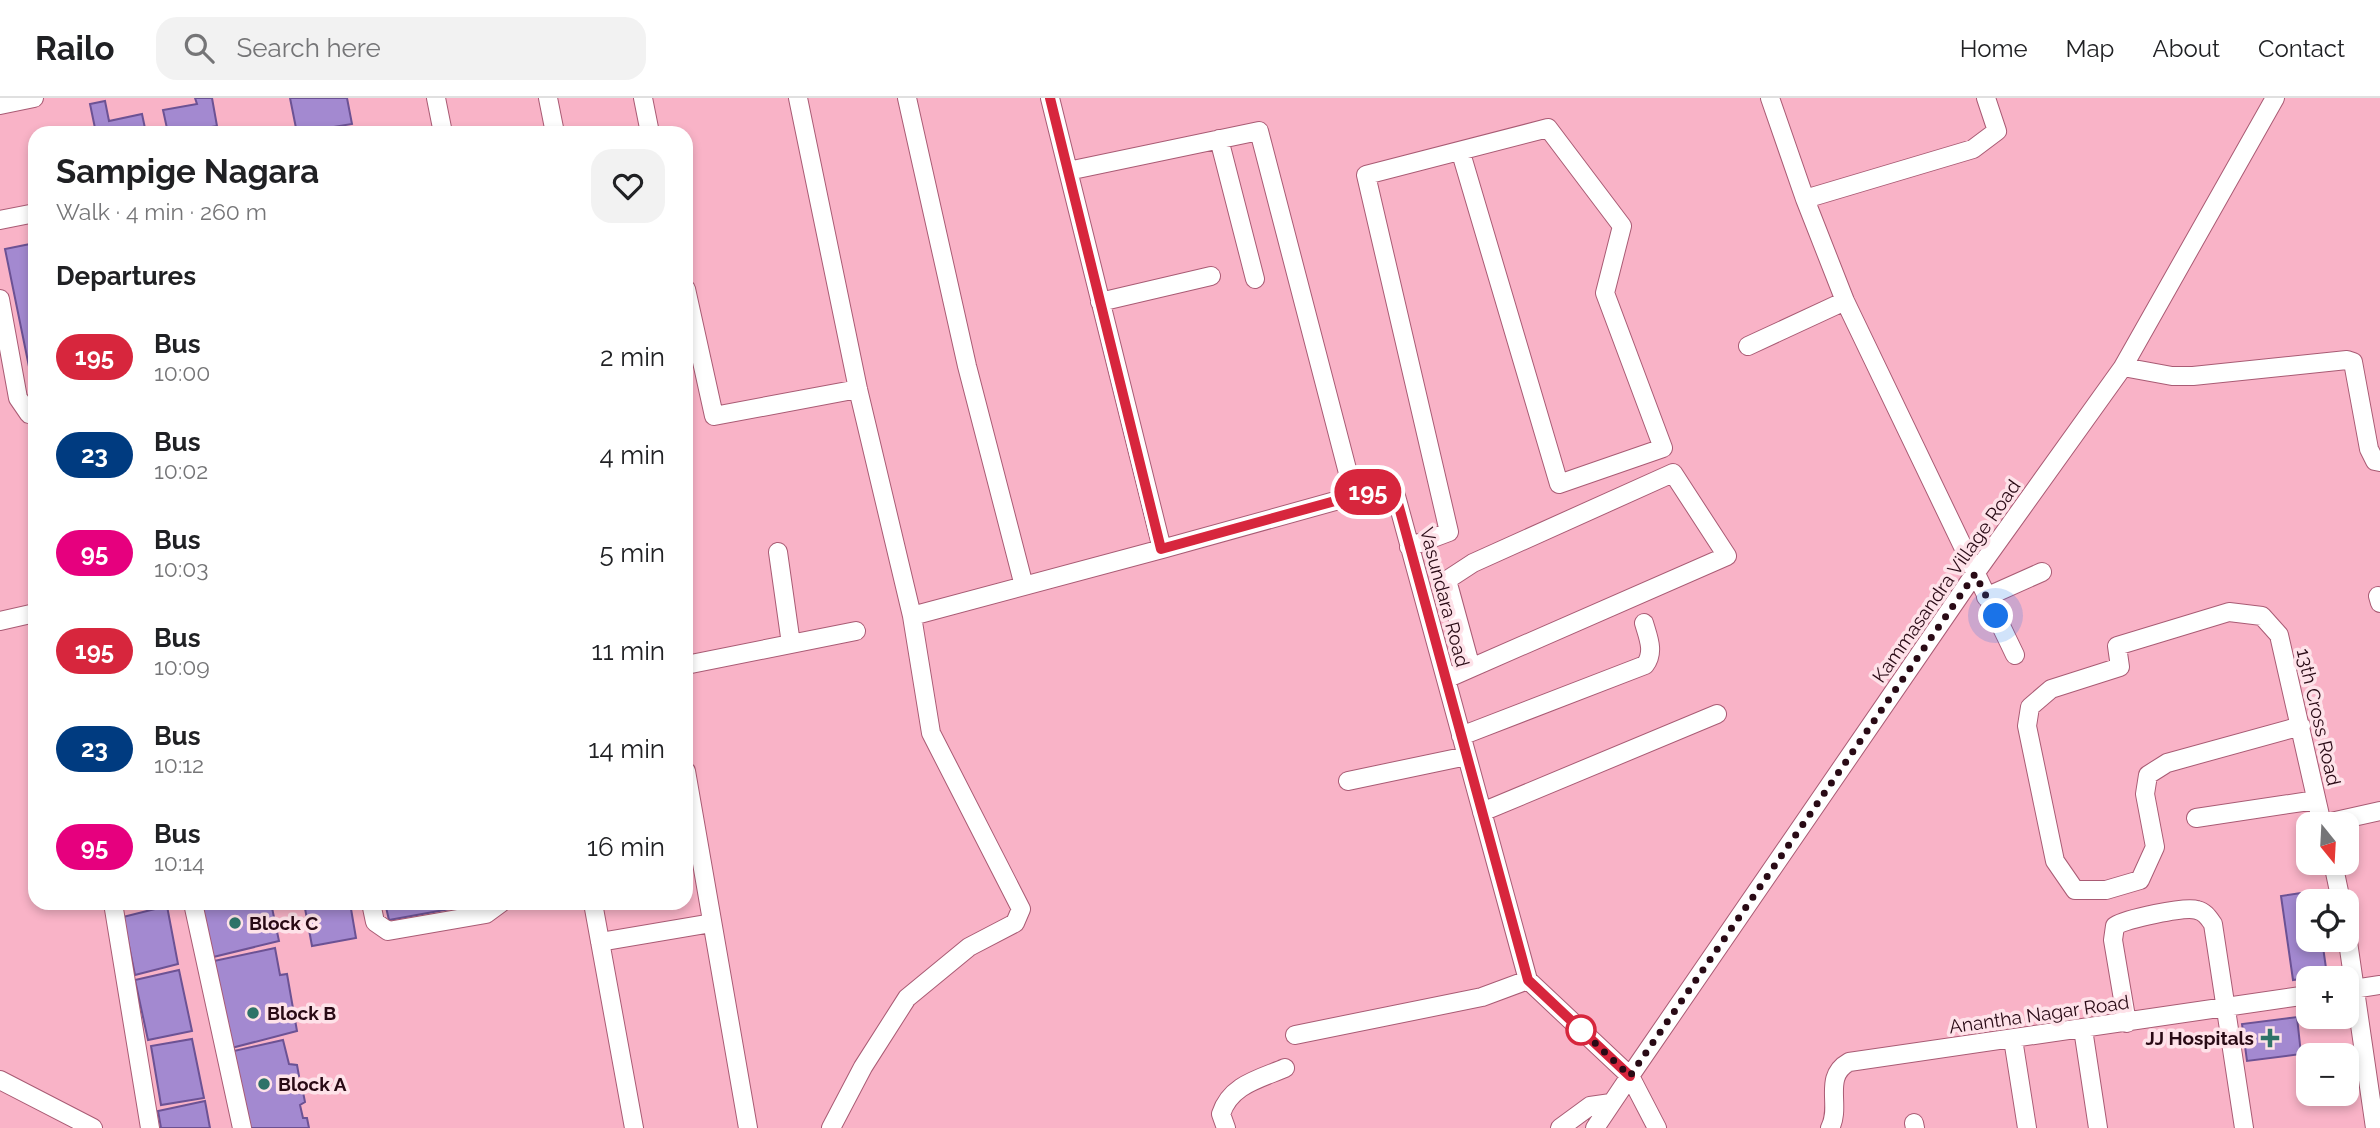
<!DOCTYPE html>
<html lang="en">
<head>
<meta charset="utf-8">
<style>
	body { margin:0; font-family:Raleway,sans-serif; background:#f2f2f2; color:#202124; height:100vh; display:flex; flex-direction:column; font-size:26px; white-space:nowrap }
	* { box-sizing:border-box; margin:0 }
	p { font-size:23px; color:#757577 }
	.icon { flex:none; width:38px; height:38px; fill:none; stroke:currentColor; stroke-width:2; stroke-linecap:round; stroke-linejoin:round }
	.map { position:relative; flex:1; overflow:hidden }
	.panel { position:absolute; left:28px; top:28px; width:665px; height:784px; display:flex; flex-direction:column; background:#fff; border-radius:21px; box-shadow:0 4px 10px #0003 }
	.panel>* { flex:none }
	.badge { padding:0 14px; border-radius:23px; font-size:24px; line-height:46px }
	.needle { width:46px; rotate:162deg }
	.fabs { position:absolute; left:2296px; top:714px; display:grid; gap:14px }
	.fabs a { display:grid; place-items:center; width:63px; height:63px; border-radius:14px; background:#fff; box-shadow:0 4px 10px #0003; font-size:35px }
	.you { position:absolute; width:35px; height:35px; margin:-18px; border:5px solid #fff; border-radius:50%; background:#1a73e8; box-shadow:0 0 0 10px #1a73e833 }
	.map>.badge { position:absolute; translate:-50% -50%; box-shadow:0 0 0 4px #fff }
	h2 { padding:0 28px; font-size:26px; line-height:63px }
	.round { display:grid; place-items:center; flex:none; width:74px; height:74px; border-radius:21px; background:#f2f2f2 }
	.overview { display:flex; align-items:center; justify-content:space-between; height:119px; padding:0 28px }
	h1 { font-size:33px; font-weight:700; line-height:52px }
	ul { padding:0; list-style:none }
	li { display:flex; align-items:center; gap:21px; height:98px; padding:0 28px }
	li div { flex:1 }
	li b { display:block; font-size:26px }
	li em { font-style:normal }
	li .badge { min-width:77px; font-weight:700; text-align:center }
	header { display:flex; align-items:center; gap:42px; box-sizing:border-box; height:98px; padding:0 35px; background:#fff; border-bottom:2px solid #e0e0e0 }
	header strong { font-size:33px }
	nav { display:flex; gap:38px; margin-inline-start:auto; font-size:24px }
	.search { width:490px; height:63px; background:#f2f2f2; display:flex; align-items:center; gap:18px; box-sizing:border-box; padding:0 24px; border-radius:21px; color:#757577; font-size:26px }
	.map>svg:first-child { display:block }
	.building { fill:#a389d0; stroke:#6c5294; stroke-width:2 }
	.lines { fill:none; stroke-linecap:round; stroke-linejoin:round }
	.minor-casing { stroke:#a95b74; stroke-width:20 }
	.minor { stroke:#fff; stroke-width:18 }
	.line-casing { stroke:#fff; stroke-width:16 }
	.line { stroke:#d7263d; stroke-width:10 }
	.walk { stroke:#290a15; stroke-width:7; stroke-dasharray:0 12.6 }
	.poi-dot { fill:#2e7368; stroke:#fee2e9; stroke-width:2.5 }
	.stop-dot { fill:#fff; stroke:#d7263d; stroke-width:3.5 }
	.labels { text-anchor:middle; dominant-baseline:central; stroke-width:7; stroke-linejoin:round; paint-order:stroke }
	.street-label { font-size:19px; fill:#290a15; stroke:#fee2e9 }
	.poi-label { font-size:19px; font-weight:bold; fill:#290a15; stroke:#fee2e9; text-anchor:start }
</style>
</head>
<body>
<header>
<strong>Railo</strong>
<div class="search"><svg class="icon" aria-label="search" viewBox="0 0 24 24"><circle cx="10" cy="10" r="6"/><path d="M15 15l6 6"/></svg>Search here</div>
<nav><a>Home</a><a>Map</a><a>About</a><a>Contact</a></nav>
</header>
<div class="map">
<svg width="2380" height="1030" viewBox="0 0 2380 1030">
	<rect width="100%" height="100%" fill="#f9b3c7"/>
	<path class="building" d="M195 0H212L217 28 211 29 212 35H168L163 12 197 6Z
		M290 0H347L352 26 297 35Z
		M105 3 109 23 142 16 146 35H96L90 6Z
		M35 145V298L5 151Z
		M2315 793 2316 803H2308V842H2322L2327 877 2293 882 2281 798Z
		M188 805H271L279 843 201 862Z
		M304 805H350L356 840 312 848Z
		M385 805H483L389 822Z
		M167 808 178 866 135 877 123 819Z
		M275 850 280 877 287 876 297 933 220 953 200 866Z
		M179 872 192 933 148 942 135 882Z
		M2297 919 2301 956 2247 963 2242 926Z
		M192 941 204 1000 161 1007 151 948Z
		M283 942 289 966 297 967 299 978 295 980 298 994H303L305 1004 300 1007 303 1020H307L309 1030H238L225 955Z
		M205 1003 210 1030H161L158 1013Z"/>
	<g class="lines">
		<g class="minor-casing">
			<path id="minor" d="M436 0 443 35
				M548 0 555 35
				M643 0 650 35
				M798 0 858 291 912 518 931 635 1021 811 1015 825 969 849 907 900 863 969 831 1030
				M907 0 967 268 1024 488
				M1050 0 1162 451 1393 387 1528 882 1630 978 1969 484 2123 269 2275 0
				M1770 0 1805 101 1845 203 2015 557
				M0 7 34 0
				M1219 41 1255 181
				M1068 73 1259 33 1354 398
				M1805 101 1973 51 1997 33 1986 0
				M0 122 35 115
				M686 191 714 318 858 291
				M0 201 18 300 29 316 35 317
				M1100 204 1211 178
				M1748 248 1845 203
				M2123 269 2172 278H2193L2347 262 2353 264 2369 351 2375 363 2380 364
				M1409 449 1449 434 1366 77 1548 30 1622 128 1605 195 1663 350 1559 386 1461 55
				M778 454 791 546
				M2378 498 2380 505
				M1986 499 2042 474
				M912 518 1162 451
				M0 523 35 515
				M686 567 856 533
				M1446 581 1471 570 1727 458 1673 375 1473 465 1447 482 1471 570
				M2301 628 2167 665 2148 677 2145 696 2155 749 2140 782 2106 792H2075L2055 763 2027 628 2030 609 2051 591 2120 569 2117 548 2229 514 2262 518 2279 537 2322 726
				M1461 638 1645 567C1655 554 1648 539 1644 525
				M686 673 748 1030
				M1348 683 1467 658
				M1482 714 1717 616
				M2196 720 2316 702
				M2322 726 2380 713
				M2333 765 2341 803
				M113 805 150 1030
				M193 805 242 1030
				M371 805 375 824 388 833 486 816 501 805
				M593 805 634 1030
				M2347 837 2375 1030
				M600 844 712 825
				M2347 892 2380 887
				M2127 925 2113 842 2115 828C2126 821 2185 808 2197 812 2205 814 2208 819 2213 826L2244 1030
				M2083 931 2098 1030
				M1295 937 1482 899 1528 882
				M2013 941 2027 1030
				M0 982 93 1030
				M1914 1025 1915 1030
				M1226 1030 1221 1016C1230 987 1259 981 1285 970
				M1560 1030 1590 1008 1611 1005
				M1595 1030 1630 978 1657 1030
				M1830 1030C1842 1008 1822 979 1849 964L2308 897"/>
		</g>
		<use href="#minor" class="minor"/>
	</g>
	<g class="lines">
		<g class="line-casing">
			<path id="line" d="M1050 0 1161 451 1393 387 1528 882 1630 978"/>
		</g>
		<use href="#line" class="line"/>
		<path class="walk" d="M1581 932 1579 930 1630 978 1975 476 1996 518"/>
	</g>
	<g class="poi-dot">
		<circle cx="235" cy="825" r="7"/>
		<circle cx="253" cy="915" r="7"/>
		<path d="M2266.5 929.5h7v7h7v7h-7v7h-7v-7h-7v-7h7z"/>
		<circle cx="264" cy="986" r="7"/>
	</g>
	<circle class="stop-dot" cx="1581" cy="932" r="14"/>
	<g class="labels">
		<g class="street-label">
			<text transform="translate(1946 483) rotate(-55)">Kammasandra Village Road</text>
			<text transform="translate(1445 499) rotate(75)">Vasundara Road</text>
			<text transform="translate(2319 619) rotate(77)">13th Cross Road</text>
			<text transform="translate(2039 916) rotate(-8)">Anantha Nagar Road</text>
		</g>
		<g class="poi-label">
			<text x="249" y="825">Block C</text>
			<text x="267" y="915">Block B</text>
			<text x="2254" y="940" text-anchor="end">JJ Hospitals</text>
			<text x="278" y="986">Block A</text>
		</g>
	</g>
</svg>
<div class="fabs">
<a><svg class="needle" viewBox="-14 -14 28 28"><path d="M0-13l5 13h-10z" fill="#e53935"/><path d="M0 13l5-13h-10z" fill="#757577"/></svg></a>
<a><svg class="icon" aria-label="locate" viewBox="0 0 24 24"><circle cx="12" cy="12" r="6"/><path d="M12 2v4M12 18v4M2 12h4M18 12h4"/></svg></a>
<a>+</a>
<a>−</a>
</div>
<div class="you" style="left:1996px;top:518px"></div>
<b class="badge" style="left:1368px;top:394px;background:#d7263d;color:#fff">195</b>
<section class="panel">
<div class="overview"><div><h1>Sampige Nagara</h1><p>Walk · 4 min · 260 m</p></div><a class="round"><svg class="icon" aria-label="heart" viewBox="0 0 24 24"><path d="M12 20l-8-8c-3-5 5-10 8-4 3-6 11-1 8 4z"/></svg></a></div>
<h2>Departures</h2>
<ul>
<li><span class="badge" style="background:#d7263d;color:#fff">195</span><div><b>Bus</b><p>10:00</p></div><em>2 min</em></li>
<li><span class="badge" style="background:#003b80;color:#fff">23</span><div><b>Bus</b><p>10:02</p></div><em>4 min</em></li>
<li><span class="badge" style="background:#e6007e;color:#fff">95</span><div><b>Bus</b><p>10:03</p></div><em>5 min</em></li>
<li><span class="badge" style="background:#d7263d;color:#fff">195</span><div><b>Bus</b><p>10:09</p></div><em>11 min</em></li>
<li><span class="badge" style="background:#003b80;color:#fff">23</span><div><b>Bus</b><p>10:12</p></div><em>14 min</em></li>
<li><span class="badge" style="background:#e6007e;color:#fff">95</span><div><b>Bus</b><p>10:14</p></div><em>16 min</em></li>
</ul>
</section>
</div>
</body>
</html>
